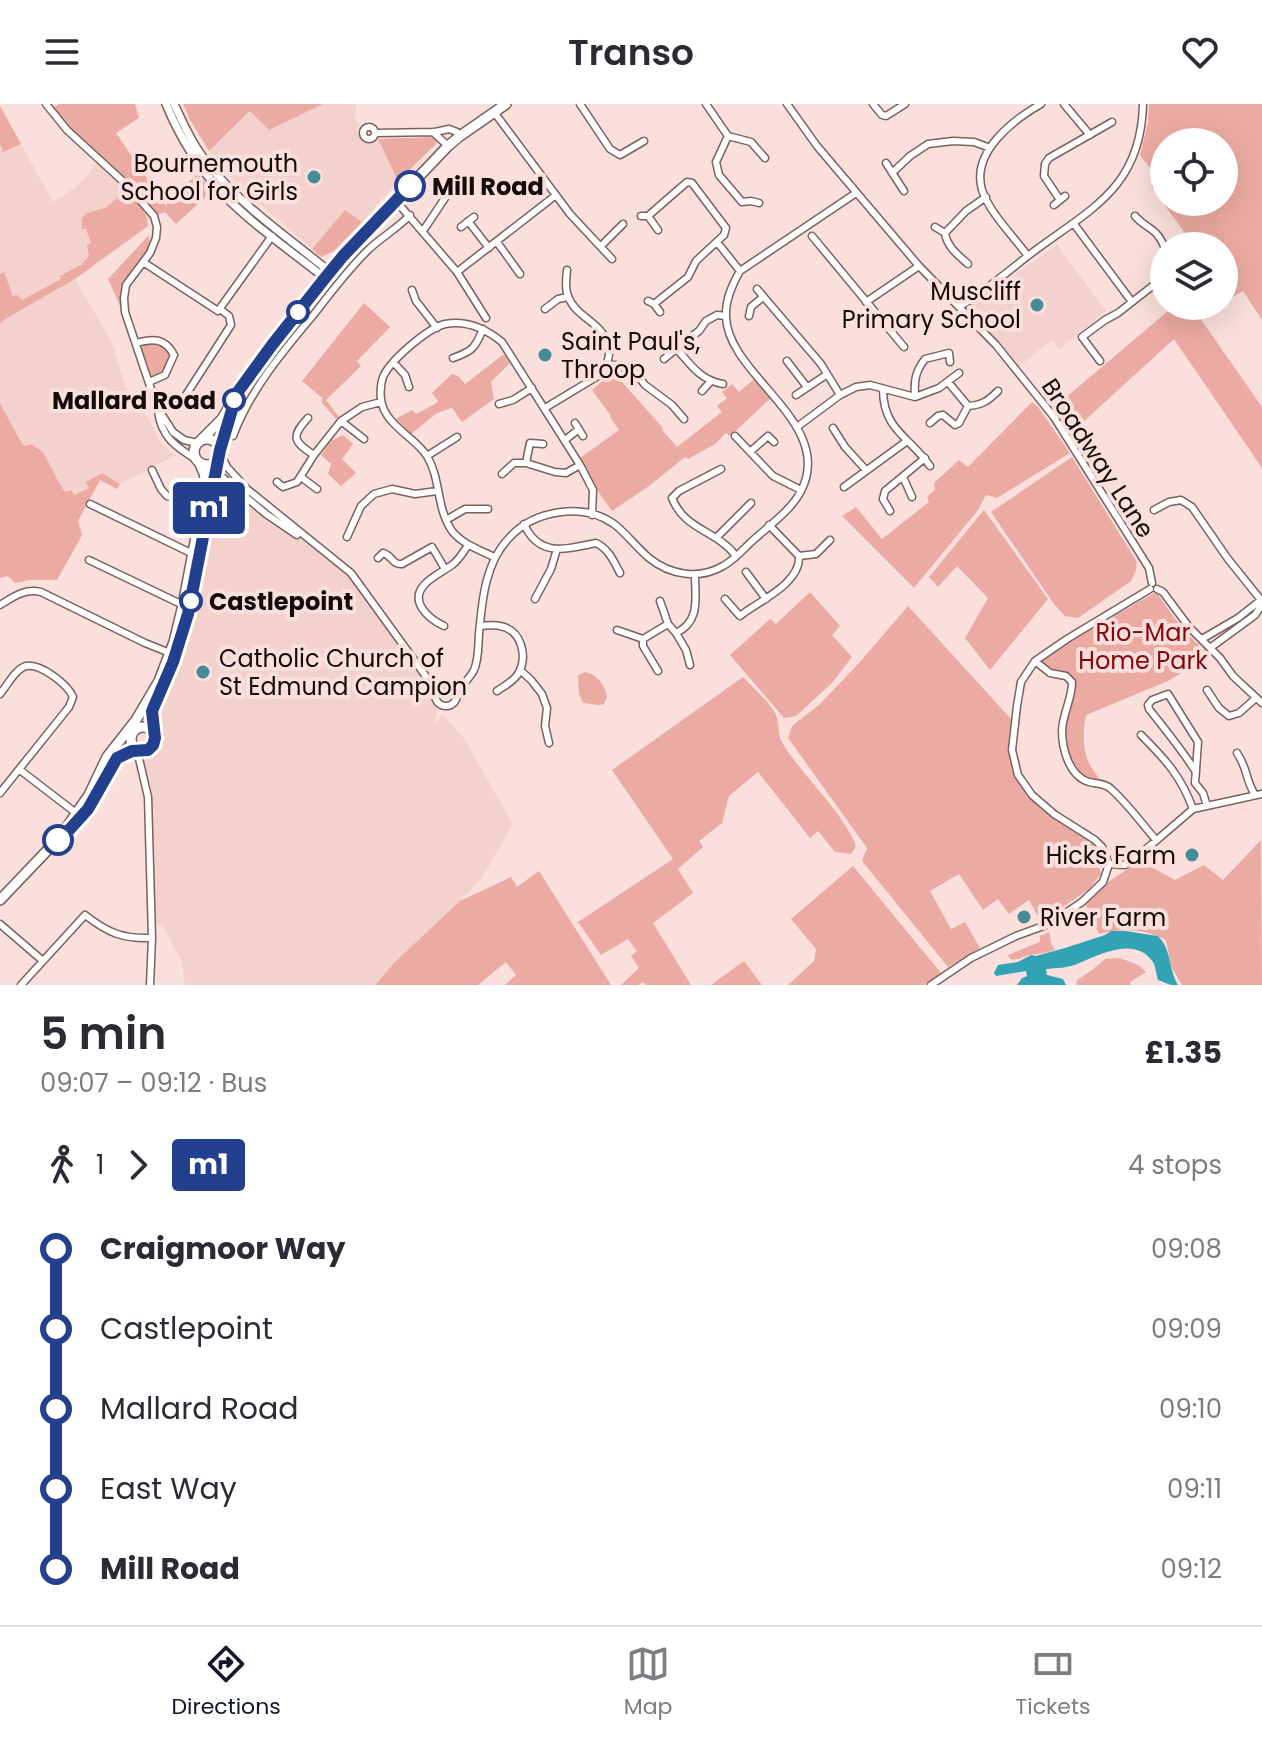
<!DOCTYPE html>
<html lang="en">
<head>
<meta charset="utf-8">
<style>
	body { margin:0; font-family:Poppins,sans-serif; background:#f2f2f3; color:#2b2b33; height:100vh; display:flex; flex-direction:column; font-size:30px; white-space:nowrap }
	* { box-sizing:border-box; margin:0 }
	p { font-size:26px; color:#7c7c81 }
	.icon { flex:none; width:44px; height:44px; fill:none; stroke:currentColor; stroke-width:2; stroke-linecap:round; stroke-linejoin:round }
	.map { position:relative; height:881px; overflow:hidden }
	.side { display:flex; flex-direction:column; background:#fff; flex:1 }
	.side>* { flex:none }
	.badge { padding:0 16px; border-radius:6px; font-size:28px; line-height:52px }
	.tools { position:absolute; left:1150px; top:24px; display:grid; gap:16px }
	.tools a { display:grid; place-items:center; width:88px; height:88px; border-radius:50%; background:#fff; box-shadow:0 8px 32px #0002; font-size:40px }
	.map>.badge { position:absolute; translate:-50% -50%; box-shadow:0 0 0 4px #fff }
	.legs { display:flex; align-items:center; gap:12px; height:88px; padding:0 40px; font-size:26px }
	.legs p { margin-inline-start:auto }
	.headline { display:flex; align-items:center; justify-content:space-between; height:136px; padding:0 40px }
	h1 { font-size:44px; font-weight:600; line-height:60px }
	ul { padding:0 40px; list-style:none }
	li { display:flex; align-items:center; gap:28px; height:80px; font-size:30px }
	li i { display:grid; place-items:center; width:12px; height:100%; margin:0 10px; background:currentColor }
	li i::after { content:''; width:20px; height:20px; margin:-10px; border:6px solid; border-radius:50%; background:#fff }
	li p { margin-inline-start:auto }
	li:first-child i { background:linear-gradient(#0000 50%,currentColor 0) }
	li:last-child i { background:linear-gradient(currentColor 50%,#0000 0) }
	header { display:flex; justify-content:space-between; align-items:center; height:104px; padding:0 40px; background:#fff; font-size:36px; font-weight:600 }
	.tab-bar { display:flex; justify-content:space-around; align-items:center; height:112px; border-top:2px solid #e1e1e2; background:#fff; font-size:22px; color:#7c7c81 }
	.tab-bar a { display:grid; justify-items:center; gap:4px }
	.tab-bar .selected { color:#111827 }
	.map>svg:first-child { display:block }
	.built { fill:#f3d1cc }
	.green { fill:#ebaba2; fill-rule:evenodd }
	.water { fill:#31a3b5 }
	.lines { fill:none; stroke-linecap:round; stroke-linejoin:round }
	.minor-casing { stroke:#78625e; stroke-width:9 }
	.tertiary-casing { stroke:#78625e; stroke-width:10 }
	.primary-casing { stroke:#78625e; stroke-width:12 }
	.minor { stroke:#fff; stroke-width:6 }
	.tertiary { stroke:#fff; stroke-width:7 }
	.primary { stroke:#fff; stroke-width:9 }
	.line-1-casing { stroke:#fff; stroke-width:18 }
	.line-1 { stroke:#23408f; stroke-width:12 }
	.poi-dot { fill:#468c98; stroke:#fadfdc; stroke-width:3 }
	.stop-1-dot { fill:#fff; stroke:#23408f; stroke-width:4 }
	.labels { text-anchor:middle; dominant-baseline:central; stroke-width:8; stroke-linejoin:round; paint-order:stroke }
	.poi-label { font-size:24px; fill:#140c0b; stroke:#fadfdc; text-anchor:end }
	.stop-label { font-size:24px; font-weight:bold; fill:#140c0b; stroke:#fadfdc; text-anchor:start }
	.street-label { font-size:24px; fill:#140c0b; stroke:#fadfdc }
	.park-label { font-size:24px; fill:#87050a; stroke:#fadfdc }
</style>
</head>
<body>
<header><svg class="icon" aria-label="menu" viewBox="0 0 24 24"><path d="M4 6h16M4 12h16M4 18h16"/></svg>Transo<svg class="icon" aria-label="heart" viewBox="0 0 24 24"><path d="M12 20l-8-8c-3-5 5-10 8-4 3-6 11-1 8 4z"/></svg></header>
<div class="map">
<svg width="1262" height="881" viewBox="0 0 1262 881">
	<rect width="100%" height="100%" fill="#fadfdc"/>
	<path class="built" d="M323 0H356L355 16 360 20 357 29 362 35 369 39 378 35 398 77 362 118 345 106 312 145 251 92 224 66 209 47 251 7 270 25Z
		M0 2 53 98 78 82 100 56 154 112 75 170 0 209Z
		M1057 141 1106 207 1060 245 1052 236 1018 263 996 235 971 209 970 205 973 200Z
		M75 175 111 237 128 290 146 282 154 304 144 310 149 315 160 338 169 347 176 351 120 380 102 369 89 383 74 391 63 386 43 348 31 341 26 342 22 340 0 299V220L2 217Z
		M221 378 230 381 266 410 334 455 351 469 435 590 438 599 435 620 442 610 463 633 513 720 482 774 460 797 395 858 375 881H185L182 858 165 825 151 816 148 693 139 658 152 652 163 643 155 612 160 592 170 576 188 524 196 507 200 504 202 491 200 486V473L215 392 221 382 219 379Z"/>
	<path class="green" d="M59 0H135L139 14 116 29 167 103V96L198 70 212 87 176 120 165 108 154 112 50 6Z
		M183 0H323L269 26 250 7 209 47 190 16Z
		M1149 0H1262V216L1243 187 1224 198V142H1194L1151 82 1159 76 1140 51 1148 18ZM1164 38H1224V98H1164Z
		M0 2 21 40 3 48 0 40Z
		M436 33 437 39 398 77 378 35Z
		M124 89C137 92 147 108 148 122L75 175 2 217 0 220V170L4 168 13 192 17 191 22 196 61 175 60 172 81 161 89 152 87 141 91 139 86 125H82V114L87 109 105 104Z
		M345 106 362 118 334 147 321 153 312 145Z
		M149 131C152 152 131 164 123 182 121 188 120 195 120 202L108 175Z
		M364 199 390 223 357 257 361 262 326 296 339 313 336 315 322 299V294L302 277Z
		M1174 202H1218L1200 214 1262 303V364L1174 235 1070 330 1051 306Z
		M150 238C158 238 168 243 171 251L162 270 151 274 140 241Z
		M504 250 510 259 491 278 494 295 462 318 452 304 437 309 411 330 396 315 412 306 416 310 435 300 438 297 432 289 452 270 458 272 465 280Z
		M613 268 663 324 662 326 677 343 722 308 717 302 727 294 722 288 732 280 739 288 755 274 771 294 730 332 726 329 715 340 688 355 685 353 649 382 612 407 599 389 580 354 619 326 610 313 611 312 592 286Z
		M1032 298 1038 303 1070 349 997 394 986 391 978 406 914 484 842 412 856 403 882 435 929 398 927 393 935 386 934 379 959 356 968 363Z
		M0 299 22 340 26 342 31 340 43 348 63 386 67 388 71 386 74 391 89 384 86 378 102 369 120 380 117 385 100 376 78 417 82 431 57 476H30L15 479 8 472 0 474Z
		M343 331 353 340 342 355 356 369 341 382 328 370 331 360 321 351 331 337Z
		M1072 353 1137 458 1136 466 1131 477 1078 514 1065 512 1054 500 991 408Z
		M984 406 1048 495 990 566 965 534 988 494 957 462 938 483 929 473Z
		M810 488 840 522 832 531 852 553 832 579 796 612 784 614 730 551 770 515 776 520Z
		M1154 489H1157C1173 513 1188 534 1211 551L1168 577 1086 611C1083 625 1082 645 1089 659 1092 666 1097 670 1100 677 1067 674 1059 635 1067 607 1070 600 1076 592 1076 584 1076 577 1071 572 1066 568 1056 565 1046 567 1040 556L1055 546Z
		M908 502 1011 615C1010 625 1008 636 1009 646 1014 695 1056 716 1093 740L1101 770 1089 785 1041 818 1029 796 1009 810 998 795 983 806 959 770 930 787 951 825 965 818 980 844 948 863 862 757 867 744 788 634 792 622 820 600 859 559Z
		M585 568C598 571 605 581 607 593L604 600 599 601 583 599 579 590 578 571Z
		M743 573C753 584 769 597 776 611 780 620 777 632 783 640 804 674 841 705 856 742L851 750 835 748 818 727 810 734 758 668 729 692 722 719 699 737 703 743 678 765 693 789 653 819 691 881H646L643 878 638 881H621L639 864 631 852 637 847 628 835 601 851 578 818 673 755 612 666Z
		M1261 736 1262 881H1182L1171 862 1166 836C1147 825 1120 824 1099 830L1085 799 1111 776 1140 757 1175 776 1204 761 1223 776Z
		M853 762 941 869 924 881H788L814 857 816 845 791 815Z
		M539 767 611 881H505L516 871 506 858 478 881H375L395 858 460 797 511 773 517 783Z
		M1049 828 1051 839 1055 846C1046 849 1037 850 1029 851 1021 853 1019 857 1010 855L1008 851 1040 838V832Z
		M1119 854C1128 857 1140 860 1146 868L1130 878 1131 881H1076L1077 876 1092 866 1105 855Z
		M744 857 762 881H711Z"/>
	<path class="water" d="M1111 827H1125L1158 832C1172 846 1168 865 1178 881H1171L1158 876C1156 870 1156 863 1153 858 1135 831 1098 851 1077 860 1068 864 1056 864 1046 865L1047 871 1063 875 1066 881H1017L1022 874 1027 872 1026 867 996 872 994 869 998 861 1018 858 1031 851 1036 852 1065 844 1105 831Z"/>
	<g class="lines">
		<g class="minor-casing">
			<path id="minor" d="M46 0 67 26 127 81 154 112 157 123 156 134 150 149 126 181 124 194 125 208 157 303 173 328 184 336 197 339
				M580 0 610 45 620 51 644 37
				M706 0 728 32
				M787 0 817 42 919 162 996 241 1054 313 1149 464 1152 479
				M873 0 882 11 886 12 905 0
				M1064 0 1090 31
				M494 8 570 110 612 155
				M363 29a6 6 0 1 1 12 0a6 6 0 1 1-12 0Z
				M433 28 448 42
				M376 29 435 28 449 25 457 28 460 32
				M728 32 716 58 719 71 742 98 751 97 759 99
				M728 32 751 38 765 54
				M886 59 904 87
				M892 69 910 52 928 40 953 37 974 38 990 44
				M1060 96 1044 72 1045 60 1049 54 1112 18
				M396 97 457 168 486 214
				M1054 101 1065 92
				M641 112H648L687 78 692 79 726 124 724 131 696 157 688 173 654 200
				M648 112 658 126
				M1135 112C1146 125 1156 123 1164 142
				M468 117 489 144
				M1074 120 1132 198
				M461 123 474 113
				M935 123 945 129C947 143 958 151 968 160
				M423 127 445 94
				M945 129 966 107 986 93
				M812 132 904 243
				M497 138 520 170
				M717 138 740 167
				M601 142 623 120
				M1028 152C1014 133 989 108 982 86 971 48 1013 16 1041 0
				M143 158 218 207 272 132
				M457 168 556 91
				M757 185 821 260 840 291
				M412 186 416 197 437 224
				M648 197 654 200 660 208
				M866 198 919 162
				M959 203C984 188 1006 169 1029 151 1088 106 1141 86 1143 0
				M545 205 558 195 568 193
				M749 212 751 203 763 193
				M136 239C153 234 165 234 174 251L165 271 149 278
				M676 244C691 261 700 276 723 280
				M453 254C473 247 475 244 483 225
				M664 255 684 238 699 227 706 217 717 211 726 212
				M787 257 807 283
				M1100 257 1082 233 1105 216 1118 209 1164 173
				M394 259 405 271 409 283
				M607 260 616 261 634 267 645 281 672 301 684 315
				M948 278 968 302
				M883 285C883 326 909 332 930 362
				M702 287 710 278
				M796 291 826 271
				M915 293C914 277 915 268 925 255L949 249 950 258
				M184 294 231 221 229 212 220 205
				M499 300 513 296 532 284
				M545 304 598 272C610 261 613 244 603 230 594 216 574 210 568 192 565 185 566 174 567 166
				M158 307C161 333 176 343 197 356
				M308 314C290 333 294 338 314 351
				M341 317 364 335
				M575 319 583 332
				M930 319 938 312 943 311 955 321 959 319 968 302C982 301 988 297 998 287
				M797 323 840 291 856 283 870 281 915 293 939 284 959 269
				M833 324 845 343 866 366
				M233 332C250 286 283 247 315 209 331 188 348 166 367 147 380 134 397 125 410 111
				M735 332 773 372 801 386
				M565 336 579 325
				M750 348 768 332 774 338
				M221 351 227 363 247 385 351 469 425 571 435 590
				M427 352 457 333
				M201 359 216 368 266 410 297 431
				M526 359 530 339 543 340
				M721 365 679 387 672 394C685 427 717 426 736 452
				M152 366 161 385 167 392 201 402
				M502 370 514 359H526L555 368 566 369 580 361
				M301 373 317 385
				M903 373 912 393
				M277 378 283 383 297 378 314 351 341 317 362 303 381 298
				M844 383 907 337
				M90 400 193 450
				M1154 406 1169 398 1181 396 1192 403 1228 455 1261 496
				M890 407 883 395 885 387 925 354
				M446 416 465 405H488
				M524 420C539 454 566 445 596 439 609 445 614 458 620 469
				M769 421 799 452 816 450 830 436
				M347 433 361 402 374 390 392 385 415 390 437 387
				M717 433 751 399
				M494 453C480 446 462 440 452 427 436 404 441 375 427 352 414 332 384 321 381 295 380 289 381 276 384 271 392 255 428 224 445 220 466 216 486 225 502 238L580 361 593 386 592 411
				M378 454 383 449C392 451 392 461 402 460L432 443 445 465
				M89 456 183 501
				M746 468 766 495
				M1157 485 1163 488 1189 523 1220 554 1233 572 1262 599
				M535 495 551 465 557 445
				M725 495 740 512C758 497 801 480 799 452
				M660 497 668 520
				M0 501C13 493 25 484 41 488L145 539 170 549
				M444 522C427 514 408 496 426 479 434 471 444 467 452 461 459 456 464 447 468 441
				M480 522C486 522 494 520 500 522 522 526 528 553 518 570 513 578 504 582 497 587
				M617 526 643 535 668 520 676 529C701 517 695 494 695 471
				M676 529 686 546 690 561
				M643 535V542L658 567
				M1202 535 1238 514 1262 495
				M1210 544 1255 511 1261 502V496
				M1035 557 1050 569 1066 572 1072 578C1072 595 1063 609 1062 626 1062 645 1069 672 1089 678 1097 680 1105 679 1111 685 1128 700 1142 720 1156 736
				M520 566 531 576 542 590 547 604 545 622 549 639
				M435 591a11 11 0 1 1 22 0a11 11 0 1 1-22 0Z
				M1207 586 1219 604 1229 612 1239 609 1256 594
				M0 590C7 582 15 565 26 562 41 559 68 581 73 593L69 603 0 689
				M456 590C461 582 470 574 474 566 479 555 478 542 479 530 482 497 485 459 509 434 534 406 583 398 614 420 627 430 637 444 649 454 670 471 699 476 723 462 733 457 742 447 750 439 767 423 791 407 801 387 836 319 728 272 726 213 725 196 732 181 740 167L856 89
				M1141 631C1165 655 1181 672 1193 705
				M137 646 148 693 152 834 150 881
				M1237 649C1248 665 1245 675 1255 691
				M20 666 76 709
				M1196 668C1182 646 1165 625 1149 605L1148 601 1152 596 1168 590 1198 638 1195 679 1203 689 1207 702
				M1109 760 1102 743 1095 736 1054 710 1032 691 1018 671 1012 646 1017 602 1021 578 1035 557 1067 535 1150 485
				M0 820 43 857
				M21 881 85 811C108 829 123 835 152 834
				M931 881 971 854 1016 832 1049 820 1082 798 1103 778 1109 760 1125 761 1151 741 1193 705 1262 690"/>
		</g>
		<g class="tertiary-casing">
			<path id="tertiary" d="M166 0C180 34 198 63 223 90 253 121 291 147 325 174
				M174 0C184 21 193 42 208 60 240 101 290 135 330 168"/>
		</g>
		<g class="primary-casing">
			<path id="primary" d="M194 348a13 13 0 1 1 26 0a13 13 0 1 1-26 0Z
				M201 336 222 315 245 276 259 258 343 152 448 42 460 32 506 0
				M220 346 231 307
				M180 538 193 489 219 354
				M131 635a12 12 0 1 1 24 0a12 12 0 1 1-24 0Z
				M153 628 152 607 159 589
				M72 723 88 705 117 654 125 649 137 646
				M0 796 60 733 89 691 107 653 136 616 159 577 174 538 183 501 206 380 204 369 199 358"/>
		</g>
		<use href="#minor" class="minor"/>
		<use href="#tertiary" class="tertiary"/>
		<use href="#primary" class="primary"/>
	</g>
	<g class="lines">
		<g class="line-1-casing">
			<path id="line-1" d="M58 736 70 725 88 705 117 654 132 647 148 646 153 641 155 634 152 607 173 558 188 510 220 346 237 289 272 241 325 174 343 152 410 82"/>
		</g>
		<use href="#line-1" class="line-1"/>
	</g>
	<g class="poi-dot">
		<circle cx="314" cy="73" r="8"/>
		<circle cx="1037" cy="201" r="8"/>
		<circle cx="545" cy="251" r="8"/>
		<circle cx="203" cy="568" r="8"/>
		<circle cx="1192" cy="751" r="8"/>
		<circle cx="1024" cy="813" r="8"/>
	</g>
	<g class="stop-1-dot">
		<circle cx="410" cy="82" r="14"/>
		<circle cx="298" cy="208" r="10"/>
		<circle cx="234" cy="296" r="10"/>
		<circle cx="191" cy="497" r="10"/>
		<circle cx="58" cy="736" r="14"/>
	</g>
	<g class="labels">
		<g class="poi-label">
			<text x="298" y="59">Bournemouth<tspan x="298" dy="28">School for Girls</tspan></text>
			<text x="1021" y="187">Muscliff<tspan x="1021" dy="28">Primary School</tspan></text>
			<text x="561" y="237" text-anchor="start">Saint Paul's,<tspan x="561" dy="28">Throop</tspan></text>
			<text x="219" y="554" text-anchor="start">Catholic Church of<tspan x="219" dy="28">St Edmund Campion</tspan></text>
			<text x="1176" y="751">Hicks Farm</text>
			<text x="1040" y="813" text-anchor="start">River Farm</text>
		</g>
		<g class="stop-label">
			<text x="432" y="82">Mill Road</text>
			<text x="216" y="296" text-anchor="end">Mallard Road</text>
			<text x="209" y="497">Castlepoint</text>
		</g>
		<g class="street-label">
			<text transform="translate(1098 354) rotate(57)">Broadway Lane</text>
		</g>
		<g class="park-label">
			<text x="1143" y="528">Rio-Mar<tspan x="1143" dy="28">Home Park</tspan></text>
		</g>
	</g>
</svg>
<div class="tools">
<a><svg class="icon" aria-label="locate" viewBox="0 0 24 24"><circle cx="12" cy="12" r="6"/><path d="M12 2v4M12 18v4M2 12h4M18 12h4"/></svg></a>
<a><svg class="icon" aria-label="layers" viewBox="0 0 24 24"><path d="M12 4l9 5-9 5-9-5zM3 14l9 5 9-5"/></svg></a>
</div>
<b class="badge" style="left:209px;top:404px;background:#23408f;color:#fff">m1</b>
</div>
<section class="side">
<div class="headline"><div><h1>5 min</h1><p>09:07 – 09:12 · Bus</p></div><b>£1.35</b></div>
<div class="legs"><svg class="icon" aria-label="walk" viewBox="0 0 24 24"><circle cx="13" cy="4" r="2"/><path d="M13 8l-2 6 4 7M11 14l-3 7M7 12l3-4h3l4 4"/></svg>1<svg class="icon" aria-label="forward" viewBox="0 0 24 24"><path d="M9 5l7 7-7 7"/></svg><b class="badge" style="background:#23408f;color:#fff">m1</b><p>4 stops</p></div>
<ul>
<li><i style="color:#23408f"></i><b>Craigmoor Way</b><p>09:08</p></li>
<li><i style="color:#23408f"></i><span>Castlepoint</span><p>09:09</p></li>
<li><i style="color:#23408f"></i><span>Mallard Road</span><p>09:10</p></li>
<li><i style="color:#23408f"></i><span>East Way</span><p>09:11</p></li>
<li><i style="color:#23408f"></i><b>Mill Road</b><p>09:12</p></li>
</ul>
</section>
<nav class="tab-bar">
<a class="selected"><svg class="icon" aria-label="directions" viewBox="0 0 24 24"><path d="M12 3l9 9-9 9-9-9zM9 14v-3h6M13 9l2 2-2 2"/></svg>Directions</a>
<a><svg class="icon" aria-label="map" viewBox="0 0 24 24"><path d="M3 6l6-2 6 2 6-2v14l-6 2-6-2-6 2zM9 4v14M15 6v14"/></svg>Map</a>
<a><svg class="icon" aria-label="tickets" viewBox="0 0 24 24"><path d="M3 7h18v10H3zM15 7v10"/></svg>Tickets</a>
</nav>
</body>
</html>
